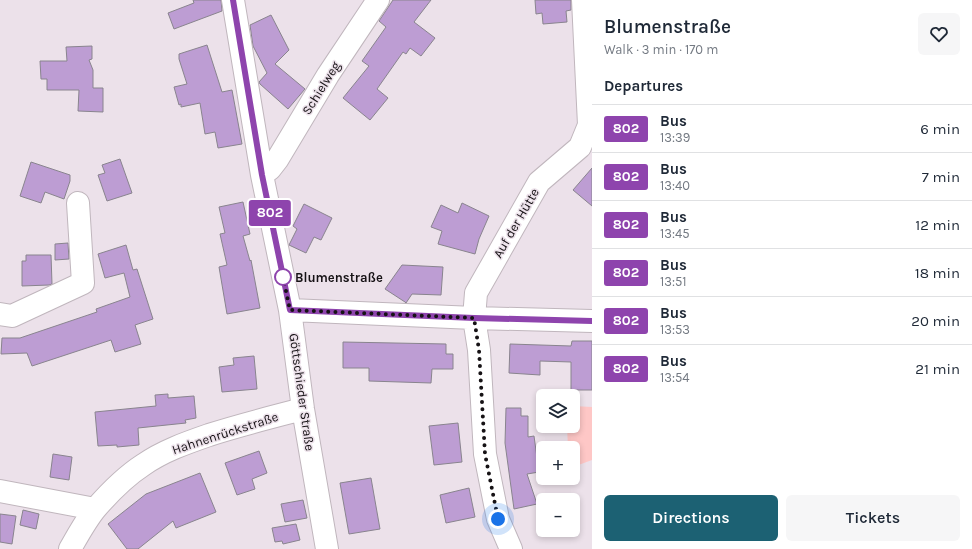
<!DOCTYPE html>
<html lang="en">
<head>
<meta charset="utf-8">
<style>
	body { margin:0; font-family:Karla,sans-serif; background:#f6f6f7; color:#1f2937; height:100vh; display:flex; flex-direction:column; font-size:15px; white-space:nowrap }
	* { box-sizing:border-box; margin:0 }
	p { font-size:13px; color:#747a83 }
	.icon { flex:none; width:22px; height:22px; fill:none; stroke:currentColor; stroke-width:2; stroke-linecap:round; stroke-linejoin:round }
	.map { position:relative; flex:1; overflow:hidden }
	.sheet { display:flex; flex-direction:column; background:#fff; width:380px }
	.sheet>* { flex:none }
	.badge { padding:0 8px; border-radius:3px; font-size:14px; line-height:26px }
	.tools { position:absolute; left:536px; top:389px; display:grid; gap:8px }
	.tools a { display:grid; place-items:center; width:44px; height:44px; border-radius:6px; background:#fff; box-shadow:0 2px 6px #0003; font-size:20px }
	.you { position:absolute; width:20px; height:20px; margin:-10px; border:3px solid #fff; border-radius:50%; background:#1a73e8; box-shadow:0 0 0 6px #1a73e833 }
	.map>.badge { position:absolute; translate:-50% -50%; box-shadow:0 0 0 2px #fff }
	h2 { padding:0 12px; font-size:15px; line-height:36px }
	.round { display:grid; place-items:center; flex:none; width:42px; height:42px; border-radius:6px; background:#f6f6f7 }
	.headline { display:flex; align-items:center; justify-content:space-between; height:68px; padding:0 12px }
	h1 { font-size:19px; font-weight:600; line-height:30px }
	.button { display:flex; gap:8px; margin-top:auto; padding:8px 12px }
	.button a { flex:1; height:46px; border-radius:6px; background:#1c6173; color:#fff; font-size:16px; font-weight:600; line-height:46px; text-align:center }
	.button a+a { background:#f6f6f7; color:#1f2937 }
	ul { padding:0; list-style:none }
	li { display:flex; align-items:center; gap:12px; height:48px; padding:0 12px; border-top:1px solid #e0e1e3 }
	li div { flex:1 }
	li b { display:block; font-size:15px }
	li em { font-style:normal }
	li .badge { min-width:44px; font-weight:700; text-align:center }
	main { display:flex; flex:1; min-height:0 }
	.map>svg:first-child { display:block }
	.green { fill:#fec7c6 }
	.building { fill:#bd9dd3; stroke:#89848e }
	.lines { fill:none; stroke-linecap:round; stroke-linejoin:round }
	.minor-casing { stroke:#c0b6bd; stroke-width:24 }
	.minor { stroke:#fff; stroke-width:22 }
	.line-casing { stroke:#fff; stroke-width:9 }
	.line { stroke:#8e44ad; stroke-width:6 }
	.walk { stroke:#161215; stroke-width:4; stroke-dasharray:0 7.2 }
	.stop-dot { fill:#fff; stroke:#8e44ad; stroke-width:2 }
	.labels { text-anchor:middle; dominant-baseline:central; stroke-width:3; stroke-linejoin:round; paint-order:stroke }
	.street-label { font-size:13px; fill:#161215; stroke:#ece1ea }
	.stop-label { font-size:13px; font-weight:bold; fill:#161215; stroke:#ece1ea; text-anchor:start }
</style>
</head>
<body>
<main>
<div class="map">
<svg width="592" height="549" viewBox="0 0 592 549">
	<rect width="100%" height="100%" fill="#ece1ea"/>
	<path class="green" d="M573 406 592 407V460L573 467V448H568L567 426H573Z"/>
	<path class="building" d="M193 0H221L222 11 174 29 168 13 194 3Z
		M393 0H431L414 22 435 38 421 56 410 48 406 54 403 52 377 89 388 98 370 120 343 98 369 66 362 61 386 27 379 21Z
		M535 0H571V10L566 11 567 22 543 24 542 13 536 14Z
		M271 15 289 50 275 64 305 89 288 109 260 84 259 82 267 73 253 46 250 25Z
		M207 45 222 92 232 90 242 144 218 148 215 132 205 134 200 103 181 107V104L179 105 174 87 187 84 179 59V54Z
		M92 46V59L89 60 93 70V88H103V112L78 111 79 90H47V79H41L40 61H67L66 47Z
		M120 159 132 193 107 201 98 175 105 173 102 165Z
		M31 162 70 175V181L64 199 45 192 41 203 20 196Z
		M592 168V206L573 190Z
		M243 202 250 234 243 236 250 261 251 260 260 308 227 314 219 267 227 265 220 234 225 233 219 207Z
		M462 203 489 216 479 239 475 254 438 244 442 231 431 227 441 205 458 213Z
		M304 204 332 218 321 240 314 237 306 253 289 245 297 229 293 226Z
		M68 243 69 259 55 260V244Z
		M126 245 133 270 137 269 153 319 135 325 141 344 115 352 111 340 32 366 27 353 1 354 2 338H20L97 312 96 309 130 297 124 273 105 278 98 254Z
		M26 255H51L52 284 49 285 22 286V261H26Z
		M402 265 443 267 441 295 412 294 406 303 405 302 385 289Z
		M572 341H592V390H571V362L540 361V375L509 373 510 344 571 346Z
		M343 342 446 344V354H453V369H432L431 383 369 381V368H343Z
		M254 356 257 389 222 392 219 367 234 365 233 358Z
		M168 394V398L194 396 196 418 185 420 186 423 138 428 139 445 117 447V445L98 446 95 412 156 406 155 395Z
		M506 408H521V416H528V437L534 436 539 472 527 474 537 504 514 509 505 443Z
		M458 423 462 462 434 465 429 426Z
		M259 451 267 473 252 479 255 489 237 495 225 463Z
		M53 454 72 457 69 480 50 477Z
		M200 473 216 512 176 528 173 521 138 549H127L108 524 146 494Z
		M371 478 380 529 349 534 340 483Z
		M469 488 475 517 446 523 440 495Z
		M303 500 307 518 285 522 281 504Z
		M23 510 39 514 36 529 20 525Z
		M0 514 16 516 12 544 0 542Z
		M296 524 300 540 283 544 282 541 275 542 272 528Z"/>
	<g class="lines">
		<g class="minor-casing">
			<path id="minor" d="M233 0 262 175 290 310 303 409 327 549
				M262 175 270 169 277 160 328 75 378 0
				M290 310 474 318 592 321
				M0 314 12 316 83 283 78 203
				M0 491 95 509
				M70 549C78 535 86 520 96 508 110 492 126 476 143 465 163 451 186 443 209 435 240 425 272 417 303 409
				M511 549 498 519 485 454 479 350 474 318 476 293 539 182 580 147 589 125 583 0"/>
		</g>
		<use href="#minor" class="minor"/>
	</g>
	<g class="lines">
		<g class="line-casing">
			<path id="line" d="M233 0 262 175 290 310 474 318 592 321"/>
		</g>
		<use href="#line" class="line"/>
		<path class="walk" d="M283 277 290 310 474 318 479 350 485 454 498 519"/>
	</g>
	<circle class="stop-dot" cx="283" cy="277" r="8"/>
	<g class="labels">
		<g class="street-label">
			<text transform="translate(321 88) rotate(-58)">Schielweg</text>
			<text transform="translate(516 223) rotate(-60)">Auf der Hütte</text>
			<text transform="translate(302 392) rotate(82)">Göttschieder Straße</text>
			<text transform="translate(225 433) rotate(-18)">Hahnenrückstraße</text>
		</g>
		<g class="stop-label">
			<text x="295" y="277">Blumenstraße</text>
		</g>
	</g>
</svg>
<div class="tools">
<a><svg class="icon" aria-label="layers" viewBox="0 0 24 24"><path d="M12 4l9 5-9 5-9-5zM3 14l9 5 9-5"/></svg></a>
<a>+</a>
<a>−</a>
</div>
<div class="you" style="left:498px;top:519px"></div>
<b class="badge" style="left:270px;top:213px;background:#8e44ad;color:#fff">802</b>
</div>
<section class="sheet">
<div class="headline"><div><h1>Blumenstraße</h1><p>Walk · 3 min · 170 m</p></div><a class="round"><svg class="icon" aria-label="heart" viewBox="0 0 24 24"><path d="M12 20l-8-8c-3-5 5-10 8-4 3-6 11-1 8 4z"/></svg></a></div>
<h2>Departures</h2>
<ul>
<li><span class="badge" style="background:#8e44ad;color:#fff">802</span><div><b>Bus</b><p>13:39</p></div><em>6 min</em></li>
<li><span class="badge" style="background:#8e44ad;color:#fff">802</span><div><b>Bus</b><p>13:40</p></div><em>7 min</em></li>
<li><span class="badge" style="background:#8e44ad;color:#fff">802</span><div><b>Bus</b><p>13:45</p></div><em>12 min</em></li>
<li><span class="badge" style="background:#8e44ad;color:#fff">802</span><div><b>Bus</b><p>13:51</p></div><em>18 min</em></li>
<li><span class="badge" style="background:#8e44ad;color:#fff">802</span><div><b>Bus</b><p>13:53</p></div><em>20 min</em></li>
<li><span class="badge" style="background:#8e44ad;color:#fff">802</span><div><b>Bus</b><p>13:54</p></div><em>21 min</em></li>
</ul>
<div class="button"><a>Directions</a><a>Tickets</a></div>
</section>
</main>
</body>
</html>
